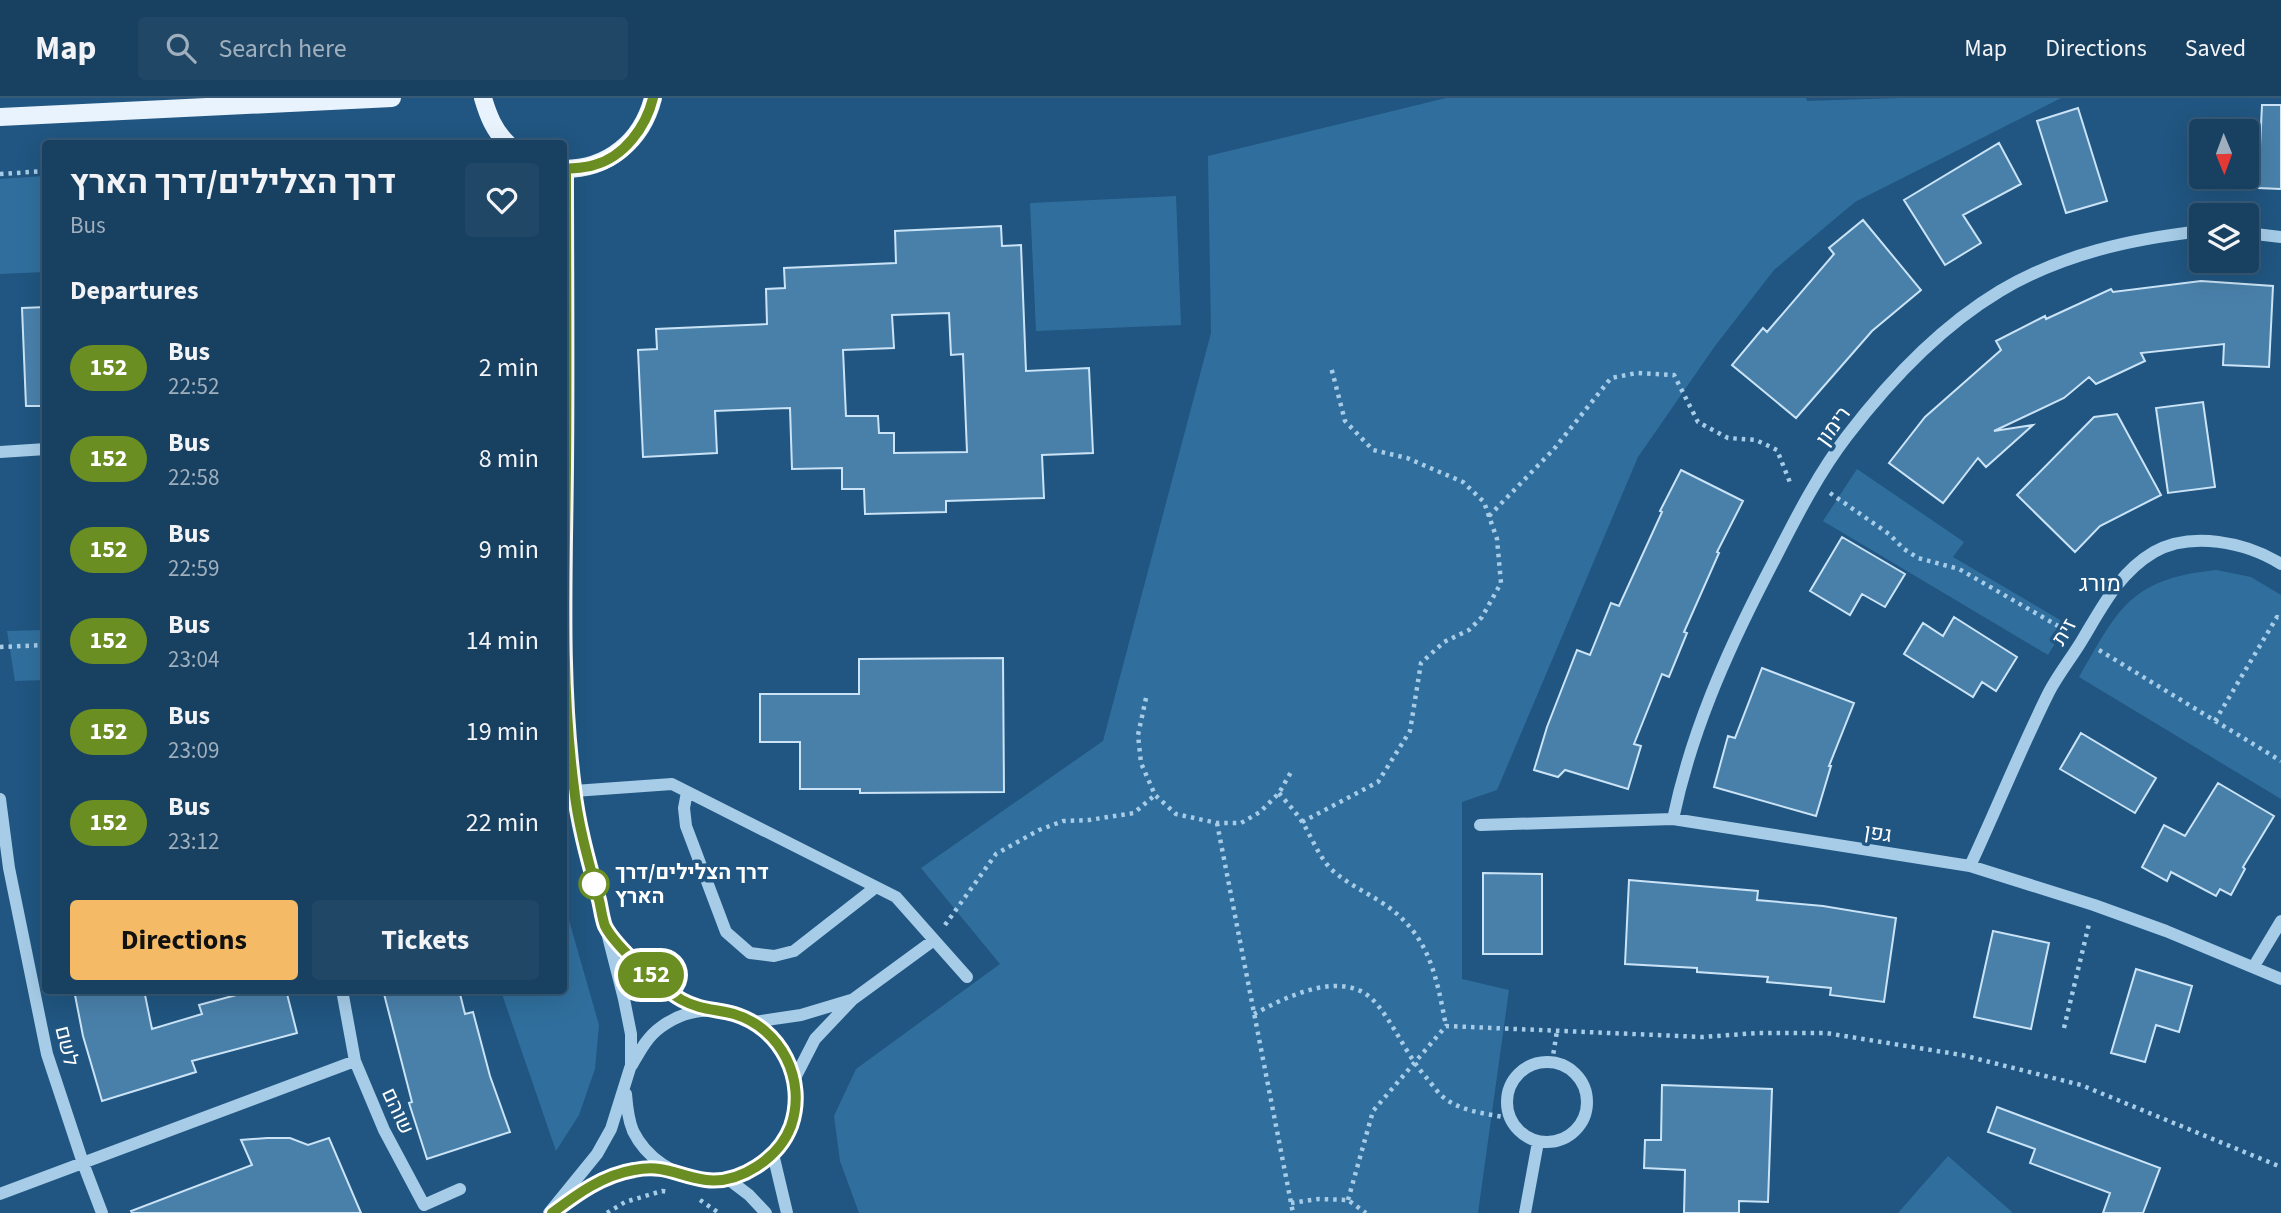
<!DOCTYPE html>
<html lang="en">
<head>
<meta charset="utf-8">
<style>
	body { margin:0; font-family:"Source Sans 3",Heebo,sans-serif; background:#214767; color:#f1f3f6; height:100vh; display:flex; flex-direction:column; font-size:26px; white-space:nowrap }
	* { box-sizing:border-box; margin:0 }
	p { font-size:23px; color:#9fafbd }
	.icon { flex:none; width:38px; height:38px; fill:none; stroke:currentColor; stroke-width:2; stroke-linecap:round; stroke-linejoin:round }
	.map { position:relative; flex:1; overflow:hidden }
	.sheet { position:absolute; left:42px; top:42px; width:525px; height:854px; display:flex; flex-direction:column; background:#184061; border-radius:7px; box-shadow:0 7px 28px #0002,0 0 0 2px #365976 }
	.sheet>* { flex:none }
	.badge { padding:0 14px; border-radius:23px; font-size:24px; line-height:46px }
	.needle { width:46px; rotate:179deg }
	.buttons { position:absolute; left:2189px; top:21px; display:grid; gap:14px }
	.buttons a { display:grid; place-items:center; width:70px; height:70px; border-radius:7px; background:#184061; box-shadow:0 7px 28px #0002,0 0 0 2px #365976; font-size:35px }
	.map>.badge { position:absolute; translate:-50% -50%; box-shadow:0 0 0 4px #fff }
	h2 { padding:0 28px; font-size:26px; line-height:63px }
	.round { display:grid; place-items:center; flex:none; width:74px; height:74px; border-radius:7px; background:#214767 }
	.summary { display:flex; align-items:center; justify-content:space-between; height:119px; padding:0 28px }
	h1 { font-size:33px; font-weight:700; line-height:52px }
	.cta { display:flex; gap:14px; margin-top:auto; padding:14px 28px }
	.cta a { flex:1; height:80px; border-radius:7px; background:#f5ba66; color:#111; font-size:28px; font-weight:700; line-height:80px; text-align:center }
	.cta a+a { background:#214767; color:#f1f3f6 }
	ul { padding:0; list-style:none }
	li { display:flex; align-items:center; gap:21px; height:91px; padding:0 28px }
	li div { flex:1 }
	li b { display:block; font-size:26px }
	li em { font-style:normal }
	li .badge { min-width:77px; font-weight:700; text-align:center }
	header { display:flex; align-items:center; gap:42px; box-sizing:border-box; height:98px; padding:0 35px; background:#184061; border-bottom:2px solid #365976 }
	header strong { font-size:33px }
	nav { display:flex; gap:38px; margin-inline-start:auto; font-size:24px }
	.search { width:490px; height:63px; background:#214767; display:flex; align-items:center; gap:18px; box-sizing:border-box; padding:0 24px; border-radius:7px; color:#9fafbd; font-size:26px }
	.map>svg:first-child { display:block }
	.green { fill:#306f9d }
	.building { fill:#4980aa; stroke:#cae3f6; stroke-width:2; fill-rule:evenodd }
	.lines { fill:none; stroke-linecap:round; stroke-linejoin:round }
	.path { stroke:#a6cce8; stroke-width:4.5; stroke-dasharray:3.5 5; stroke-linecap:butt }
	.minor { stroke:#a6cce8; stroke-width:12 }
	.major { stroke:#e8f3fe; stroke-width:18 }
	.line-casing { stroke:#fff; stroke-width:16 }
	.line { stroke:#6b8e23; stroke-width:10 }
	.stop-dot { fill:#fff; stroke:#6b8e23; stroke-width:3.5 }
	.labels { text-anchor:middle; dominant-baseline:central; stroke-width:7; stroke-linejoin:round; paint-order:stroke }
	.street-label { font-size:21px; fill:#fff; stroke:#205681 }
	.stop-label { font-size:21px; font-weight:bold; fill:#fff; stroke:#205681; text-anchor:start }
	.neighbourhood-label { font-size:23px; fill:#fff; stroke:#205681 }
</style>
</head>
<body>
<header>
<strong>Map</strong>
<div class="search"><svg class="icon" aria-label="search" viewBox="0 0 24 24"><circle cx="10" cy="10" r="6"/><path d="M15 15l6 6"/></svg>Search here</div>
<nav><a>Map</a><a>Directions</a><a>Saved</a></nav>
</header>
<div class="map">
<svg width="2281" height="1115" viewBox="0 0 2281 1115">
	<rect width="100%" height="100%" fill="#205681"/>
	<path class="green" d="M1446 0H1806L1807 3 1899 0H2061L1855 104 1774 172 1715 248 1638 359 1497 692 1462 704V881L1509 892 1478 1115H859L840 1063 834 1018 856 971 1000 866 921 770 1103 643 1211 235 1208 58Z
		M45 78V174L0 176V81Z
		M1176 98 1181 227 1036 233 1030 105Z
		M1857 371 1964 444 1953 459 2067 526 2048 557 1823 423Z
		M2216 472 2251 479 2281 497V701L2079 579C2119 510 2130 481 2216 472Z
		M45 532V582L15 583 7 533Z
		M564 805 599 927 595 971 579 1017 556 1053 501 893 564 892Z
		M1948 1058 2012 1114 2011 1115H1898Z"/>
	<path class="building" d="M2262 7H2281V91L2258 90Z
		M2078 10 2107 103 2066 115 2037 23Z
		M1999 45 2021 86 1963 117 1981 145 1945 167 1904 102Z
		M1863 122 1921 192 1872 233 1796 320 1732 267 1763 230 1767 234 1834 156 1829 150Z
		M1001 128 1002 148 1021 147 1026 273 1089 270 1093 355 1042 357 1044 400 946 403V414L865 416 864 391H842V370L792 371 790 310 715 313 717 355 643 359 638 252 657 251 656 231 767 226 766 191 785 190 784 170 896 165 895 133ZM949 215 951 257 963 256 967 354 894 355V335H879L878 318H846L843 252 894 250 892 217Z
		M2201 183 2273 188 2269 269 2223 267 2224 246 2141 255 2145 263 2096 286 2089 279 2064 300 1994 333 2033 327 1986 369 1978 360 1943 405 1889 365 1925 319 2001 252 1996 243 2045 218 2046 221 2111 191 2113 194Z
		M46 209V308H26L22 210Z
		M2203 304 2215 389 2168 395 2156 310Z
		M2117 316 2161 397 2100 428 2075 454 2017 397 2094 319Z
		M1681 372 1743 403 1717 454 1719 455 1684 534 1687 535 1669 579 1662 576 1634 646 1641 648 1628 691 1565 672 1558 679 1534 672 1547 629 1577 552 1590 557 1611 505 1619 508 1662 414 1660 413Z
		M1842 439 1905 476 1885 509 1862 496 1850 517 1810 493Z
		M1954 519 2017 559 1996 593 1982 584 1973 599 1904 556 1923 525 1943 538Z
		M1003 560 1004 694 860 695V691H800V644H760V596H859V561Z
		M1762 570 1854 605 1829 668H1831L1816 718 1714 689 1728 638 1735 640Z
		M2081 635 2156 680 2135 715 2060 671Z
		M2218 685 2274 718 2243 769 2245 771 2231 797 2220 791 2216 798 2171 774 2167 783 2142 769 2164 727 2185 738Z
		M1483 775 1542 776V856H1483Z
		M1629 782 1758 793 1757 802 1823 808 1896 820 1884 904 1830 897 1831 890 1767 884 1768 879 1697 874V870L1625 866Z
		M1993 833 2049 845 2031 931 1974 919Z
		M2136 871 2192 888 2179 934 2156 927 2145 964 2111 955Z
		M74 892H144L152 931 202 916 199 907 255 892H286L297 935 192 963 196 974 102 1003 83 938Z
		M383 892H459L465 916 473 914 490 978 510 1034 427 1061 409 1005 412 1004Z
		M1662 987 1772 991 1768 1104 1739 1103V1115H1684L1685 1072 1644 1070 1645 1042H1661Z
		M1997 1009 2160 1070 2143 1115H2103L2110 1095 2030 1065 2035 1051 1988 1034Z
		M267 1040H290L308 1047 329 1040 361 1115H132L131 1113 252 1067 241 1042Z"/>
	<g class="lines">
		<path class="path" d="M0 76 46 73
			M1830 395 1889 436 1904 451 1918 460 1959 471 2065 532
			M1489 418 1554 351 1611 280 1637 275 1674 277 1698 324 1728 340 1756 342 1777 352 1791 387
			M0 549 46 547
			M2099 552 2281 663
			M1146 600 1138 637 1141 665 1155 697 1176 716 1217 725H1241L1260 714 1279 695 1291 674
			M2215 623 2277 519 2281 521
			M1279 695C1287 705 1296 714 1303 725 1312 740 1318 757 1331 771 1346 785 1364 793 1381 804 1429 835 1436 876 1446 928
			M1302 724 1378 684 1410 633 1421 565 1444 544 1469 532 1482 519 1501 485 1497 441 1484 404 1463 384 1407 360 1373 352 1345 323 1331 269
			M1217 725 1293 1115
			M945 827 996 756 1039 732 1063 723 1089 722 1134 715 1155 697
			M1254 916C1286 899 1343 870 1374 903 1394 925 1405 955 1425 978 1432 986 1439 997 1447 1002 1465 1014 1488 1016 1509 1020
			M2064 930 2089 826
			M1552 964 1557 933
			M700 1102 719 1115
			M1348 1102 1373 1013 1446 928 1703 939 1757 935H1826L1962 957 2081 987 2281 1069
			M1291 1105 1319 1101 1348 1102 1366 1115
			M607 1115 625 1104 662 1093 668 1094"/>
		<path class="minor" d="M2247 135 2281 139
			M0 354 46 351
			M574 693 672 686 896 799 967 879
			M687 694 684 710 686 728 726 834 750 855 774 858 794 853 876 789
			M0 701 9 770 47 956 83 1065 102 1115
			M1673 721C1691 635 1725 558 1765 480 1790 432 1814 381 1847 338 1889 283 1940 229 2000 193 2062 156 2131 141 2202 133
			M1480 727 1673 721 1970 768 2094 807 2166 833 2281 881
			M1970 768C1997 710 2021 650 2049 594 2059 575 2073 558 2084 539 2103 507 2120 474 2154 454 2191 433 2246 444 2281 466
			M610 834C638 868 665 895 706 912
			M2254 868 2281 823
			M342 892 355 963 384 1032 424 1107 460 1091
			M754 924 801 917 851 902
			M1507 1004a40 40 0 1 1 80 0a40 40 0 1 1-80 0Z
			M795 980 815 941 852 902 934 842
			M626 996C627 1009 628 1021 633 1033 660 1088 742 1101 779 1048 786 1037 792 1027 795 1014 808 940 723 883 661 929 647 939 640 953 632 967
			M773 1056 787 1115
			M728 1081 749 1097 766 1115
			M0 1096 355 963
			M559 1109C600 1082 614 1073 665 1069
			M549 1115 597 1056 611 1031 631 967V936L624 901 590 768 574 693 568 622 565 532 566 71
			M1525 1115 1538 1044"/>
		<path class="major" d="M483 0C488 17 494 33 508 46
			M0 19 392 0
			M564 71C608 71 642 43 653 0"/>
	</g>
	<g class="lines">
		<g class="line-casing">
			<path id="line" d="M552 1115C577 1096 603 1077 634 1072 666 1066 677 1078 706 1082 740 1086 779 1060 791 1028 807 982 781 930 734 916 716 911 700 912 682 902 662 891 615 848 605 828 602 820 601 810 599 802 589 765 578 727 574 690 560 583 565 475 566 367 567 269 566 170 566 71 575 70 585 70 594 67 624 59 646 29 653 0"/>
		</g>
		<use href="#line" class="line"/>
	</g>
	<circle class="stop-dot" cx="594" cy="786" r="14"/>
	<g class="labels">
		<g class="street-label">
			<text transform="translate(1833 328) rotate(-54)">רימון</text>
			<text transform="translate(2064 534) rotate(-58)">זית</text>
			<text transform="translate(1878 735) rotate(9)">גפן</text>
			<text transform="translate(67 948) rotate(76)">לשם</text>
			<text transform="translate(398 1013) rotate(65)">שוהם</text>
		</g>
		<g class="stop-label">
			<text x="615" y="774">דרך הצלילים/דרך<tspan x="615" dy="24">הארץ</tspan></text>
		</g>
		<g class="neighbourhood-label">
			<text x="2100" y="485">מורג</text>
		</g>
	</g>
</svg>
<div class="buttons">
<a><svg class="needle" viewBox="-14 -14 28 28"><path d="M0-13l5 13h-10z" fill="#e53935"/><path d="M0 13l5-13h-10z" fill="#9fafbd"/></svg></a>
<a><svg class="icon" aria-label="layers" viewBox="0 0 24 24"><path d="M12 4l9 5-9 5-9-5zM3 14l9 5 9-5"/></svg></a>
</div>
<b class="badge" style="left:651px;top:877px;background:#6b8e23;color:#fff">152</b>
<section class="sheet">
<div class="summary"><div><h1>דרך הצלילים/דרך הארץ</h1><p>Bus</p></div><a class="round"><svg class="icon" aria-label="heart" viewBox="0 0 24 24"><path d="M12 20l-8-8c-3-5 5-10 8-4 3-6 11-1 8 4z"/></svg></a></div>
<h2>Departures</h2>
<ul>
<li><span class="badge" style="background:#6b8e23;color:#fff">152</span><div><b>Bus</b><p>22:52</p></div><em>2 min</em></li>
<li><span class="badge" style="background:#6b8e23;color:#fff">152</span><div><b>Bus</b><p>22:58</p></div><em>8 min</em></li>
<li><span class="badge" style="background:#6b8e23;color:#fff">152</span><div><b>Bus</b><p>22:59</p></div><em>9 min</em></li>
<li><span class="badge" style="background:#6b8e23;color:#fff">152</span><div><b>Bus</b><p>23:04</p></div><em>14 min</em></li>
<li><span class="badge" style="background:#6b8e23;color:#fff">152</span><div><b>Bus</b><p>23:09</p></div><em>19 min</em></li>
<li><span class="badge" style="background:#6b8e23;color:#fff">152</span><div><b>Bus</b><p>23:12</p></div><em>22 min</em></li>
</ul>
<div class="cta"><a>Directions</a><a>Tickets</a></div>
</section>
</div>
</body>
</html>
